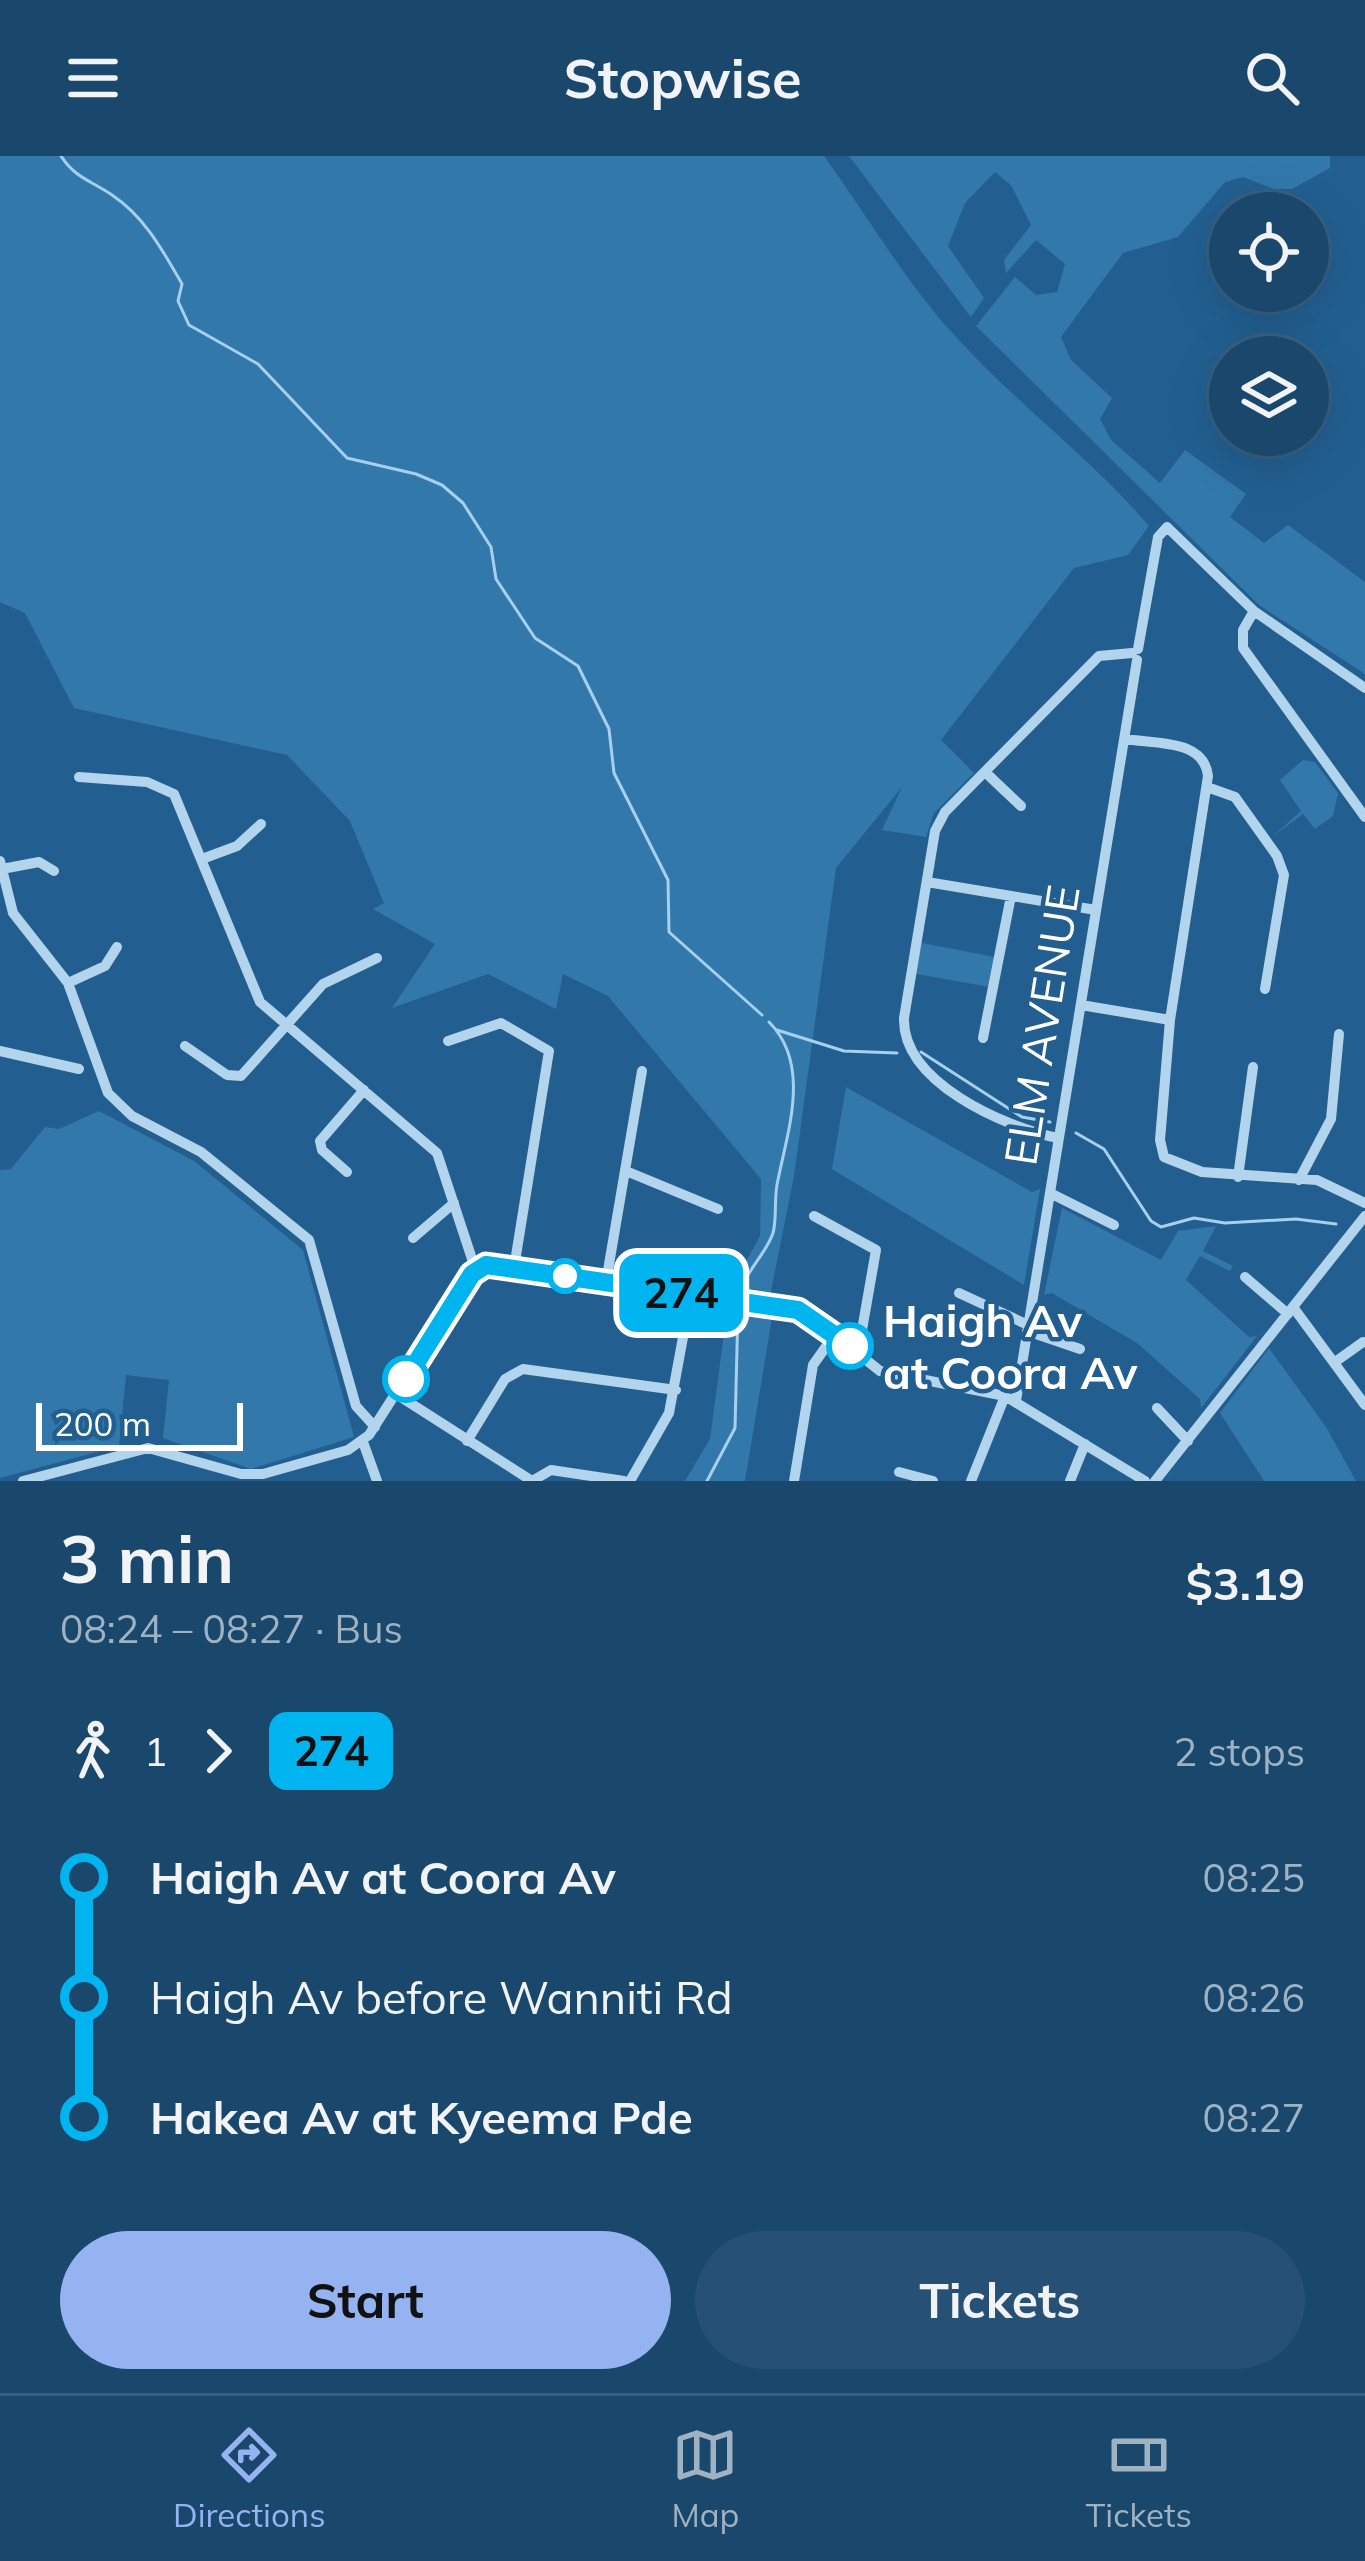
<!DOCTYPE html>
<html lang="en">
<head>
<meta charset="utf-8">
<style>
	body { margin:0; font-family:Mulish,sans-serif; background:#275174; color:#f1f3f6; height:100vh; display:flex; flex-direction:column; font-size:45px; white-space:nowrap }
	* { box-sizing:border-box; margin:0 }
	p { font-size:39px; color:#9fb2c2 }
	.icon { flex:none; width:66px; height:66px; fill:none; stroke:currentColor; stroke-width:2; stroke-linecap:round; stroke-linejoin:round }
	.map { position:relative; height:1325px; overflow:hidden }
	.details { display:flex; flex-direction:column; background:#1a476c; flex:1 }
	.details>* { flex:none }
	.badge { padding:0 24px; border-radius:18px; font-size:42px; line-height:78px }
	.fabs { position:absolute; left:1209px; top:36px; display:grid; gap:24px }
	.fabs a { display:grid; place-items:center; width:120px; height:120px; border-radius:50%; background:#1a476c; box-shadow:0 12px 48px #0002,0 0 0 3px #385f7f; font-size:60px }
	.scale { position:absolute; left:36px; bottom:30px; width:207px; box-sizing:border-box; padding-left:12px; border:6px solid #fff; border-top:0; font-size:33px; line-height:42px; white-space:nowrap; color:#fff; -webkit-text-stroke:9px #225f90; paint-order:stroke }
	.map>.badge { position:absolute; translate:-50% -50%; box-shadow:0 0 0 6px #fff }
	.legs { display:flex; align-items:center; gap:18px; height:132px; padding:0 60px; font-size:39px }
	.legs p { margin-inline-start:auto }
	.headline { display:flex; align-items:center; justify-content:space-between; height:204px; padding:0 60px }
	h1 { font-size:66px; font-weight:700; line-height:90px }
	.button { display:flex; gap:24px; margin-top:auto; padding:24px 60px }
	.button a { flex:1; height:138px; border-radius:72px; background:#95b2f1; color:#111; font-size:48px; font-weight:700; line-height:138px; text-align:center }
	.button a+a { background:#275174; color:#f1f3f6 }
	ul { padding:0 60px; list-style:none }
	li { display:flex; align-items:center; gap:42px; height:120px; font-size:45px }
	li i { display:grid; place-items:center; width:18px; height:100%; margin:0 15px; background:currentColor }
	li i::after { content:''; width:30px; height:30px; margin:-15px; border:9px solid; border-radius:50%; background:#1a476c }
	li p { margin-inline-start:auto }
	li:first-child i { background:linear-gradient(#0000 50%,currentColor 0) }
	li:last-child i { background:linear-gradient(currentColor 50%,#0000 0) }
	header { display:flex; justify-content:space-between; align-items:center; height:156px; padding:0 60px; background:#1a476c; font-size:54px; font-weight:700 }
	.menu { display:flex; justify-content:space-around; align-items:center; height:168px; border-top:3px solid #385f7f; background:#1a476c; font-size:33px; color:#9fb2c2 }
	.menu a { display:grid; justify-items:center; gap:6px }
	.menu .selected { color:#95b2f1 }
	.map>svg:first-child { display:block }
	.green { fill:#3378ab }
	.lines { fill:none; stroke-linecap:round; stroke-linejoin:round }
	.stream { stroke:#a6d0ed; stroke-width:3 }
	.minor { stroke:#b2d4ec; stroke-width:10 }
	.line-1-casing { stroke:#fff; stroke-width:27 }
	.line-1 { stroke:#00b5ef; stroke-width:18 }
	.stop-1-dot { fill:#fff; stroke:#00b5ef; stroke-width:6 }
	.labels { text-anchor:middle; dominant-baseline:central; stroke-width:9; stroke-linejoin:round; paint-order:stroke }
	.street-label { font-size:45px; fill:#fff; stroke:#225f90 }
	.stop-label { font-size:45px; font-weight:bold; fill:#fff; stroke:#225f90; text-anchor:start }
</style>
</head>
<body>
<header><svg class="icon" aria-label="menu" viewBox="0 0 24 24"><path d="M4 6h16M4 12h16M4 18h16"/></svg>Stopwise<svg class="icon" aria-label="search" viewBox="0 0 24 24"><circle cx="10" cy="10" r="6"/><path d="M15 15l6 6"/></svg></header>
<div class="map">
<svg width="1365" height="1325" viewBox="0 0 1365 1325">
	<rect width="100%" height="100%" fill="#225f90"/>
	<path class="green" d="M0 0H824C867 59 906 127 956 181 1017 248 1090 301 1149 370L1128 399 1074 412 941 584 974 617 934 657 926 681 882 674 902 631 836 712 794 1020 770 1140 730 1135 760 1080 761 1023 608 840 563 818 556 853 488 818 392 852 435 788 373 753 384 747 350 665 287 599 74 552 25 457 0 446Z
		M849 0H1330V12L1292 33H1274L1243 21 1225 26 1178 81 1123 97 1061 181 1071 204 1112 242 1100 263 1111 284 1160 327 1185 294 1246 338 1230 361 1264 387 1288 369 1365 426V518L1259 449 976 170 1015 121 1036 139 1057 136 1065 108 1036 84 1006 117 1004 104 1031 69 1011 29 995 16 965 47 948 90 984 142 971 161Z
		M1303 604 1315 606 1338 637 1333 660 1315 673 1303 658 1272 681 1301 655 1280 624Z
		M917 786 1000 802 995 832 911 817Z
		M846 931 1032 1036 1040 1033 1024 1129 832 1013Z
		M99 955 194 1005 303 1094 354 1281 251 1313 163 1282 169 1224 126 1219 119 1290 0 1322V1014L11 1013 45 971 59 973Z
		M1062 1052 1161 1104 1178 1075 1216 1070 1203 1095 1233 1110 1230 1115 1200 1100 1186 1124 1249 1181 1257 1180 1201 1252 1200 1243 1137 1187 1052 1137 1044 1139Z
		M727 1155 772 1162 745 1325H685L710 1283Z
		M1269 1192 1326 1271 1356 1325H1264L1220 1257Z"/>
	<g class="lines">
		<path class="stream" d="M61 0C75 22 92 25 112 39 145 61 163 95 182 128L178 145 189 169 258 208 347 302 416 318 442 329 463 347 491 391 496 423 535 482 578 510 609 573 614 617 668 724 669 776 762 859
			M777 874 844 895 897 897
			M921 896 1022 961 1050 966
			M1076 977 1104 993 1151 1065 1161 1071 1194 1062 1225 1067 1296 1063 1336 1068
			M742 1135C746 1114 766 1098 773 1077 777 1062 774 1045 777 1029 786 979 813 910 769 866
			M707 1325 735 1272 738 1153"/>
		<path class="minor" d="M1254 455 1243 474V492L1365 661
			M1138 493 1158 381 1167 371 1254 455 1365 532
			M1125 583C1155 588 1204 583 1208 620L1170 864 1160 984 1164 1001 1202 1016 1317 1024 1365 1047
			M985 616 1021 650
			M79 621 147 626 174 638 260 846 437 997 476 1115
			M1207 631 1235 641 1277 700 1284 719 1265 833
			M202 703 237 690 261 668
			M0 705 13 757 68 827 108 937 132 960 201 996 309 1084 356 1250 375 1271
			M2 713 39 706 54 715
			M927 726 1096 754
			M68 827 105 810 117 791
			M1081 849 1170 864
			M983 882 1011 740
			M448 885 501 867 549 895 514 1112
			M185 890 227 919 241 920 323 828 377 802
			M0 895 79 913
			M1058 982C1004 971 902 926 904 862L935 675 945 656 1099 500 1132 497
			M626 1015 718 1053
			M347 1016 322 994 320 985 364 934
			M1238 1021 1253 911
			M1299 1024 1331 963 1339 878
			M1050 1037 1114 1069
			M814 1060 876 1094 862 1174 850 1190
			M413 1082 454 1047
			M1245 1121 1288 1158
			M606 1126 642 915
			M959 1137 1028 1169
			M1293 1151 1365 1249
			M1027 1175 1080 1193
			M1335 1206 1363 1186
			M396 1238 532 1325 551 1314 624 1325
			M1016 1245 1137 504
			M1157 1252 1188 1285
			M467 1285 505 1223 523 1213 676 1234
			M363 1286 377 1325
			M899 1316 933 1325
			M23 1325 148 1292 241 1318H263L348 1294 369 1279 472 1118 495 1109 806 1156 880 1215 1005 1240 1145 1325
			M630 1325 669 1257 691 1138
			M794 1325 813 1209 835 1178
			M971 1325 1005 1240
			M1070 1325 1085 1288
			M1155 1325 1365 1060"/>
	</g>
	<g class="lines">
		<g class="line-1-casing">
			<path id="line-1" d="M406 1223 472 1118 486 1109 798 1154 850 1190"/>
		</g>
		<use href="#line-1" class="line-1"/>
	</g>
	<g class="stop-1-dot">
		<circle cx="565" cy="1120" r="15"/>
		<circle cx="850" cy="1190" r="21"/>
		<circle cx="406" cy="1223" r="21"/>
	</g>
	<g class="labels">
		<g class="street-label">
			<text transform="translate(1041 869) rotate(-81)">ELM AVENUE</text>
		</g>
		<g class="stop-label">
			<text x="883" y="1164">Haigh Av<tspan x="883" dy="52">at Coora Av</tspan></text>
		</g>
	</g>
</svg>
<div class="fabs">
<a><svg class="icon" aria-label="locate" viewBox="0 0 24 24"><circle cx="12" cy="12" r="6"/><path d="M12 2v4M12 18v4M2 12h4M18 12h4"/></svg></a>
<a><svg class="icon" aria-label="layers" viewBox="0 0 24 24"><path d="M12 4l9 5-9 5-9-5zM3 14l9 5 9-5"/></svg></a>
</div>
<div class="scale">200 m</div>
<b class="badge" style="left:681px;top:1137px;background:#00b5ef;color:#111">274</b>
</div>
<section class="details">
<div class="headline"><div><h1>3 min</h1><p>08:24 – 08:27 · Bus</p></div><b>$3.19</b></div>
<div class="legs"><svg class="icon" aria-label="walk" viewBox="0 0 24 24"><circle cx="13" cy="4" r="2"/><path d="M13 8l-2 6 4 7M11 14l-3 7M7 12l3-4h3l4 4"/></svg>1<svg class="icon" aria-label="forward" viewBox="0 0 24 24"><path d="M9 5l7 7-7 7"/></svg><b class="badge" style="background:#00b5ef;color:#111">274</b><p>2 stops</p></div>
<ul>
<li><i style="color:#00b5ef"></i><b>Haigh Av at Coora Av</b><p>08:25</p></li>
<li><i style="color:#00b5ef"></i><span>Haigh Av before Wanniti Rd</span><p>08:26</p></li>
<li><i style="color:#00b5ef"></i><b>Hakea Av at Kyeema Pde</b><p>08:27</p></li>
</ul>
<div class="button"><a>Start</a><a>Tickets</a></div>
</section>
<nav class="menu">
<a class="selected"><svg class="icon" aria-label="directions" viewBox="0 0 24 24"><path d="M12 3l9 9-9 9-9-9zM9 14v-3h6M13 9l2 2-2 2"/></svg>Directions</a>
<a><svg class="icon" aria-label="map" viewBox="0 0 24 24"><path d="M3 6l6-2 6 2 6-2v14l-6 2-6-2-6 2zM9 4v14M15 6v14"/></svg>Map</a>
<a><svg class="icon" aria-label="tickets" viewBox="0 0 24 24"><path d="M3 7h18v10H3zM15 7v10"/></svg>Tickets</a>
</nav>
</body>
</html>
